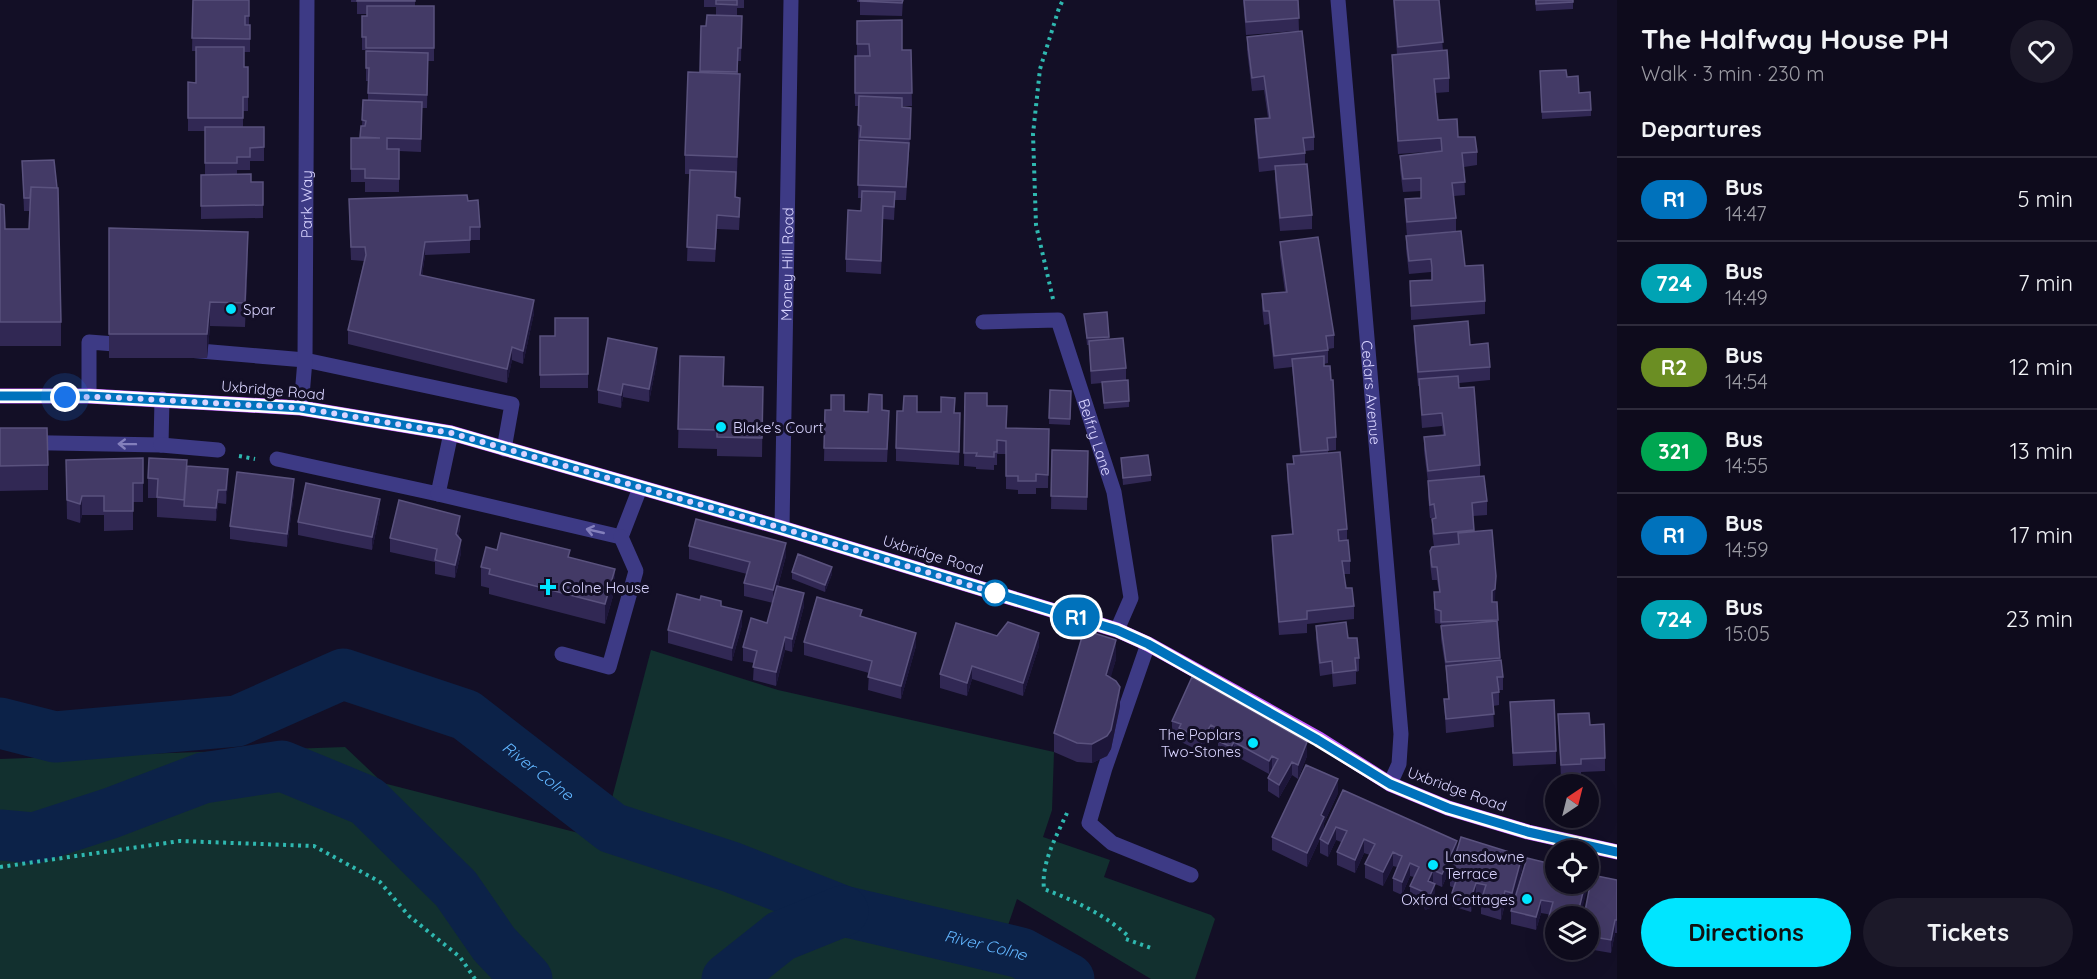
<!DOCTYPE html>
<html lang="en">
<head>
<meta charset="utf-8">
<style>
	body { margin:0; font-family:Quicksand,sans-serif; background:#1c1929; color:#f1f3f6; height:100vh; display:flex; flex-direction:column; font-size:22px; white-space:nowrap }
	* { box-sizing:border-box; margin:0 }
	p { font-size:20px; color:#9b9ba3 }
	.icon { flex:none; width:33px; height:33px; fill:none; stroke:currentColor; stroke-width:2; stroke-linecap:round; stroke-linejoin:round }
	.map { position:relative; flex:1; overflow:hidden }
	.sheet { display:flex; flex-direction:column; background:#0e0b1c; width:480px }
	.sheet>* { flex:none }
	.badge { padding:0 12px; border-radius:20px; font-size:21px; line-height:39px }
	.needle { width:39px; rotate:35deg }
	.controls { position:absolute; left:1545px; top:774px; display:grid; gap:12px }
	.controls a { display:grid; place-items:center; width:54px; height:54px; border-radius:50%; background:#0e0b1c; box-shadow:0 6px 24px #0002,0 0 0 2px #2e2b3b; font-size:30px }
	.you { position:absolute; width:30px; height:30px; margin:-15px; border:4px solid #fff; border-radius:50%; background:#1a73e8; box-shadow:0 0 0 9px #1a73e833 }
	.map>.badge { position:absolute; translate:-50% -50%; box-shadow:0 0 0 3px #fff }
	h2 { padding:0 24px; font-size:22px; line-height:54px }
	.round { display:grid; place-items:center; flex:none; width:63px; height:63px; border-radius:32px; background:#1c1929 }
	.headline { display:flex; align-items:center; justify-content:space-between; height:102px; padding:0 24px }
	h1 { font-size:28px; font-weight:800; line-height:45px }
	.action { display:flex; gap:12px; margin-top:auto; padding:12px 24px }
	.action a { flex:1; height:69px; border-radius:36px; background:#00e5ff; color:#111; font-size:24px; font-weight:800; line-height:69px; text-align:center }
	.action a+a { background:#1c1929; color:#f1f3f6 }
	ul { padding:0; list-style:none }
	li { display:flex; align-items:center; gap:18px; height:84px; padding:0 24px; border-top:2px solid #2e2b3b }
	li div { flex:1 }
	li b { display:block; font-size:22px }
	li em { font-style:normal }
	li .badge { min-width:66px; font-weight:700; text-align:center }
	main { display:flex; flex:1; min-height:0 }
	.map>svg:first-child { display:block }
	.green { fill:#12302f }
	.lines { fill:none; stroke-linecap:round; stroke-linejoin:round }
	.river { stroke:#0c2248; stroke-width:51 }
	.path { stroke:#2fb8b0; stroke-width:4; stroke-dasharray:3 4.5; stroke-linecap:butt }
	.minor { stroke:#3d3a85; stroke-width:15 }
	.major { stroke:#c25bff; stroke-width:15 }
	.wall { fill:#312854 }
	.shaded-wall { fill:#1d163a }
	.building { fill:#433a66; stroke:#5a527e; stroke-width:1.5 }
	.oneway { stroke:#837fbc }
	.line-casing { stroke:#fff; stroke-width:14 }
	.line { stroke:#0072bc; stroke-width:9 }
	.walk { stroke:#d9d4ff; stroke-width:6; stroke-dasharray:0 10.8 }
	.poi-dot { fill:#00e5ff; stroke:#130f26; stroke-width:2 }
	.stop-dot { fill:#fff; stroke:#0072bc; stroke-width:3 }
	.labels { text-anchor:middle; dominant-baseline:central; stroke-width:6; stroke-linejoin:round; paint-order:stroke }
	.street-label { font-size:15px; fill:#d9d4ff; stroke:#130f26 }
	.poi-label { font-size:15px; fill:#d9d4ff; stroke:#130f26; text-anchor:start }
	.water-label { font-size:16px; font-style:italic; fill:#62b6ff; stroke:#130f26 }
</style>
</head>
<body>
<main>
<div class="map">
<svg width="1617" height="979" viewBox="0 0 1617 979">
	<rect width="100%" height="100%" fill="#130f26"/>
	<path class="green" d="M651 650 778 690 1054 752 1052 810 1043 837 1110 860 1104 877 1211 915 1215 919 1195 979H1151L1017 899 1003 940 1019 945 1087 979H0V759L345 747 383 783 837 899 613 817 611 802Z"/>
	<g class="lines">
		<g class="river">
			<path id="s1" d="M0 723 55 737 237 721 343 674 466 715 612 828 731 867 843 911 1021 953 1069 979"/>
			<path d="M0 835 34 838 111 813 203 778 282 766 367 801 456 889 494 944 527 979"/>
			<path d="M727 979 781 936 843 911"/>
		</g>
		<path class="path" d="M1053 299 1036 225 1033 134 1040 69 1059 8 1063 0
			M239 456 255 459
			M1067 813C1056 837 1041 863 1044 889 1073 900 1104 914 1127 935L1126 939 1154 949
			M0 867 180 841 314 846 380 882 409 916 460 957 475 979"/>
		<g class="minor">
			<path id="s2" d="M1338 0 1401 734 1399 764 1390 784"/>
			<path id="s3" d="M983 322 1058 320 1114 492 1131 598 1117 630"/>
			<path d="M188 350 305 360 512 404 504 449"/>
			<path d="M89 396V342L128 345"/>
			<path id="s4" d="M301 408 305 360 307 0"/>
			<path d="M0 442 161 445 162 399"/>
			<path d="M161 445 218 450"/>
			<path d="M277 459 438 494 451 433"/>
			<path d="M438 494 621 537 640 488"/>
			<path id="s5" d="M782 528 791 0"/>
			<path d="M1148 644 1105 768 1089 823 1112 843 1191 875"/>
			<path d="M562 654 609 667 636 571 621 537"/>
		</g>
		<path class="major" d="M0 396H89L301 408 451 433 782 528 1117 630 1148 644 1319 739 1390 784 1448 808 1528 832 1617 852"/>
	</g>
	<path class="wall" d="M193 0H249V25H250V52H244V67L248 96V111H243V127H264V161H250V170H237V175L251 182H263V218L201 219V175H205V131H188V82L196 83V51H192Z
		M351 0H415V6H434V61H428L427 108H422L421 152 399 151V192H365V182H351V138H360L361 126H362L363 100H368V81H366V50H362V16H367V14H357V2H351Z
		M704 0H744V8H737V15L742 16 741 61H738V74L740 93 736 197 740 211 739 230 717 229 715 262 687 261 690 174H685V155L700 73 701 26H706L716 15V7H704Z
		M857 0H903L902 16 860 15V2H857Z
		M1243 0H1298L1299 31 1314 137V150L1305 151V164L1312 215V229L1280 231 1275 180V170L1259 172 1255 132V119L1268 118 1264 90 1252 91 1247 50V37L1295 31 1246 35Z
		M1393 0H1439L1443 51 1449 78V92L1435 93 1438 120 1477 152V165L1464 167 1465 195 1454 196 1456 218V231L1407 236 1405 213V199L1421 198V191L1403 192 1400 169V156L1441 151 1398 154 1392 68V55L1397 54Z
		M1535 0H1573V9L1536 11Z
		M857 21 902 50H911L912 106H902L911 121 906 200H895L894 220 883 219 881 274 846 272V259L861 211 862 198H858L859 140H860V139H858L859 106H855V56H857Z
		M1567 77 1591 110V116L1542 119 1540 78Z
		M22 161 61 322V346H0V204L5 229H29L30 211H24Z
		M468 201 480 227V240H470V253L425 255 422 276 534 313 523 364 512 360 507 383 348 344V330L364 261 351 260 349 212Z
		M109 228 248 256 245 327 210 326 207 358H109Z
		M1406 236 1465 266 1485 301V314L1411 320 1410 281 1432 280 1431 272 1409 274 1406 249Z
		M1280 242 1334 335V348L1328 349V363L1324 364 1336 437V450L1328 451V453L1347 529V540L1350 561V574H1344L1346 588 1354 606V619L1307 624V633L1279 635 1272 550V536L1292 534 1287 477V464H1293L1300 455 1292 367 1274 369 1269 324 1264 325 1262 308V294L1285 292 1280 256Z
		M1107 312 1109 339 1126 368V381L1129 401V407L1104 409 1102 383 1091 384 1089 345H1087L1084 314Z
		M588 318V388H540V336H555Z
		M1414 326 1470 345 1490 367V380L1459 383V388L1480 465V476L1487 501V515L1473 516 1474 532 1495 602 1498 620 1500 660 1503 677V690H1499V705L1493 706 1494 727 1446 733 1444 699H1448L1446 671 1441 639V624L1435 623 1434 605V592H1439L1437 580H1432L1430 564V551L1434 547 1432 532V519L1434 518H1430L1428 495V482L1424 451V437L1443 435 1442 426 1422 428 1419 386H1418L1414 339Z
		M680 356 724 386 763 387 762 457 717 456V449L678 448Z
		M657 361 649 402 623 397 621 408 598 403V390Z
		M1050 390 1071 391 1070 425 1049 424Z
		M965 393 987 406 1006 428 1049 429 1048 488H1036V494H1018V490L1006 489V454H997V465H994V470L976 469V467L964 466Z
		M825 410 844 411H882L889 424 887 462 824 461Z
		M917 412 955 413 960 426 959 465 896 461V448Z
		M0 428 48 465V490L0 491Z
		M1052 450 1088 451 1087 510 1051 509Z
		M143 458V502H133V530L104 531V515H82L80 523 67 519 66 460Z
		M1121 458 1151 475V481L1123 485Z
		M187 466 228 482 226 504 218 503 216 521 157 517V498H148V478Z
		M294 493 287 547 230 539V526Z
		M380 512 372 550 298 535V522Z
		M460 529 458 537 461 553 455 578 435 574V562L390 552V538Z
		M689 546 786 556 778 586 804 606 792 652 785 650 776 686 753 680 754 663 743 661V647L767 623 773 603 744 596V583L747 574 689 559Z
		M497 550 570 558 615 589 605 624 489 594V588L481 586V567Z
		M792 572 832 574 825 592 792 579Z
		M721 606 742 625 732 661 668 643V630Z
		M862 617 916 646 901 699 868 690 869 673 804 655V642Z
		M1316 626 1348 638 1359 658V671L1356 672V684L1333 687 1332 674 1320 676 1316 639Z
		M997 636 1039 646 1023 696 972 679 967 696 940 688V674Z
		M1116 659 1110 678 1120 706 1111 749 1107 756 1092 763 1077 762 1054 752V733Z
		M1192 677 1307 756 1298 779 1292 775 1279 798 1268 791V778L1272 769 1269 774 1234 755 1231 760 1218 754V743L1211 738 1202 752 1179 741V737L1172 734V721Z
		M1510 702 1556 751V764L1513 766Z
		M1558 714 1590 725 1605 758V771L1581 772V777L1561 778Z
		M1343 790 1457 852 1522 869 1512 906 1505 904 1501 920 1481 914V901L1482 898 1476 896 1471 912 1452 906V893L1454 888 1450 886V873L1455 858 1442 887 1435 884V897L1430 908 1425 910 1424 905 1410 899V886L1414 877 1410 876 1402 895 1393 891V878L1397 867 1393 866 1383 886 1365 878V864L1370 855 1364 853 1355 873 1337 865V852L1341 842 1336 840 1328 857 1320 853V839Z
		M1338 793 1324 823V830L1307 867 1272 850V837Z
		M1527 858 1588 884 1580 916H1556V935L1548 934V920L1550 915 1547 914 1541 913 1536 930 1511 924V911Z
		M1617 880V933H1615L1611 953 1588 949V916H1585V911Z"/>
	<path class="shaded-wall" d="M740 74V93L737 176V157Z
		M248 232V256L245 327V303Z
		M425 242V255L420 289V275Z
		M534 300V313L523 364V351Z
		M210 302V326L207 358V334Z
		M512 347V360L507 383V369Z
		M657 348V361L649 402V389Z
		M623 384V397L621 408V395Z
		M228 469V482L226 504V490Z
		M294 479V493L287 547V534Z
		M218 490V503L216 521V508Z
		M82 496V515L80 523V504Z
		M380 499V512L372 550V537Z
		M460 516V529L456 547V534Z
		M461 540V553L455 578V565Z
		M786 543V556L773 603V590Z
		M832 567V574L825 592V585Z
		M615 569V589L605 624V604Z
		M1496 576 1495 602 1492 605V591Z
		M804 593V606L792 652V639Z
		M742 611V625L732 661V648Z
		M916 633V646L901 699V686Z
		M1039 633V646L1023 696V683Z
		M785 637V650L776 686V672Z
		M1116 640V659L1106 695V675Z
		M972 666V679L967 696V683Z
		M1120 687V706L1111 749 1107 756 1092 763V744Z
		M1211 725V738L1202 752V739Z
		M1234 742V755L1231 760V747Z
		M1307 742V756L1298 779V765Z
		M1272 756V769L1269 774V761Z
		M1292 762V775L1279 798V785Z
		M1338 779V793L1324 823V830L1307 867V853L1321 815Z
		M1336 827V840L1328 857V844Z
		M1364 839V853L1355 873V860Z
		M1457 841V854L1442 887V874Z
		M1393 852V866L1383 886V872Z
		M1522 856V869L1512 906V893Z
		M1410 863V876L1402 895V882Z
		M1433 870V883L1428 881Z
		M1476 883V896L1471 912V898Z
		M1435 884V897L1430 908 1425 910V896Z
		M1585 884H1588V887L1580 916H1579V909Z
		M1505 891V904L1501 920V906Z
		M1541 900V913L1536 930V917Z
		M1615 920V933L1611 953V940Z"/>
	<path class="building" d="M193 0H249V16H245V25H250V39L192 38Z
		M357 0H415V1H357Z
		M716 0H737V5L716 4Z
		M860 0H903L902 3 860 1Z
		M1244 0H1298L1299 18 1246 22Z
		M1394 0H1439L1443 42 1398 47Z
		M1536 0H1573V2L1536 4Z
		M367 6H434V48H366V37H362V16H367Z
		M707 15 742 16 741 48H738L737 72 700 71 701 26H706Z
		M902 20V50H911L912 93H855V56H870L869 44H857V21Z
		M1302 31 1314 137 1303 138 1305 153 1259 158 1255 119 1270 118 1264 76 1252 78 1247 37Z
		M196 47H244V67H248V97H243V118H188V82L196 83Z
		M1447 50 1449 78 1434 79 1438 120 1457 119 1458 137H1475L1477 152 1462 153 1465 182 1452 183 1456 218 1407 222 1405 199 1421 198V178L1403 179 1400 156 1442 151 1441 138 1398 141 1392 55Z
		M366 51 428 53 427 95 368 93 369 68H366Z
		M1566 70 1567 77 1578 76 1579 93 1590 92 1591 110 1542 112 1540 71Z
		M688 72 740 74 737 157 685 155Z
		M859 96 902 98V107L911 108 910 139 860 137 861 126 858 125Z
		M363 100 422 102 421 139 387 138V149H399V179L365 178V169H351V138H380L360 137 361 126H365L366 121 362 120Z
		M205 127H264V147L250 148V157H237V163H205Z
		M859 140 909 143 906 187 858 185Z
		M54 160 57 188 31 187 30 198H24L22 161Z
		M1307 164 1312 215 1280 218 1275 166Z
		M690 170 736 172 735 197 740 198 739 217 717 215 715 249 687 247Z
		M251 174V182H263V205L201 206V175Z
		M31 187 58 188 61 322H0V204L4 205 5 229H29Z
		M862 191 895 192 894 207 883 206 881 261 846 259 848 210 861 211Z
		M467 195 468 201 478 200 480 227H470V240L425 242 420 275 534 300 523 351 512 347 507 369 348 330 366 255 365 247H351L349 199Z
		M109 228 248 232 245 303 210 302 207 334H109Z
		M1461 231 1465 266 1483 265 1485 301 1411 306 1410 281 1432 280V268L1431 259 1409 261 1406 236Z
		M1318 237 1334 335 1326 336 1328 350 1274 356 1269 311H1264L1262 294 1287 292 1280 242Z
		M1107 312 1109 337 1087 338 1084 314Z
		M555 318H588V374L540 375V336H555Z
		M1468 321 1470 345 1488 343 1490 367 1418 372 1414 326Z
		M608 338 657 348 649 389 623 384 621 395 598 390Z
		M1123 338 1126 368 1091 371 1089 341Z
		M680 356 724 357 723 386 763 387 762 438 717 437V430L678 429Z
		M1324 356V366H1330L1331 380H1333L1336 437 1327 438 1328 450 1301 452 1292 359Z
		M1458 376 1459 388 1474 387 1480 465 1428 471 1424 437 1445 435 1442 413 1422 415 1419 379Z
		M1128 380 1129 401 1104 403 1102 382Z
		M1050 390 1071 391 1070 419 1049 418Z
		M965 393H987V406H1007L1006 428 1049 429 1048 475 1036 474V481H1018V476H1006V441L997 440V452H994V457L976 456 977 453H964Z
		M869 394 882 395V410L889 411 887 449 824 448 825 410H831V395H844V411L868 412Z
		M904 396H917V412H941V397L955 398 954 413H960L959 452 896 448 897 411H903Z
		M0 428H47L48 465 0 466Z
		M1052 450 1088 451 1087 497 1051 496Z
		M1340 452 1347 529 1338 530 1339 541 1348 540 1350 561H1342L1346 588H1352L1354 606 1307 611V619L1279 622 1272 536 1293 534 1287 464H1294L1293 456Z
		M1148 455 1151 475 1123 478 1121 458Z
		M143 458V483H133V511H104V496H82L80 504 67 500 66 460Z
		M149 458 187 460 184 500 157 497 158 479 148 478Z
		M187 466 228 469 226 490H218L216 508 184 506Z
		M237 472 294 479 287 534 230 526Z
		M1484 476 1487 501 1472 503 1474 530 1434 534 1432 519 1436 518 1434 504 1430 505 1428 481Z
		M306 483 380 499 372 537 298 522Z
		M399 500 460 516 456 534 461 540 455 565 435 560 437 549 390 538Z
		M696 519 786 543 773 590 744 583 750 562 689 546Z
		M1492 530 1496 576 1495 589 1492 591V602H1497L1498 620 1441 622V611L1435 609 1434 592H1440L1437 567H1432L1430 551 1432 547 1459 544 1458 533Z
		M501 533 570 550 568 557 615 569 605 604 489 574 490 569 481 567 486 547 497 550Z
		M798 554 832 567 825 585 792 572Z
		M777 586 804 593 792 639 785 637 776 672 753 667 757 651 743 647 751 618 767 623Z
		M677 594 700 600 701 596 721 601V606L742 611 732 648 668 630Z
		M817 597 862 610 860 616 916 633 901 686 868 677 872 661 804 642Z
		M1497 621 1500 658 1446 662 1441 626Z
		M1008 622 1039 633 1023 683 972 666 967 683 940 674 956 623 997 636Z
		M1346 622 1348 638H1357L1359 658H1355L1356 670 1333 673 1332 661 1320 663 1316 626Z
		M1084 630 1116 640 1106 675 1116 681 1120 687 1111 730 1107 736 1092 744 1077 743 1054 733Z
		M1501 660 1503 677H1497L1499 692 1492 693 1494 714 1446 719 1444 699H1449L1446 666Z
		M1192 677 1307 742 1298 765 1292 762 1279 785 1268 778 1278 759 1272 756 1269 761 1234 742 1231 747 1218 741 1223 732 1211 725 1202 739 1179 728 1181 724 1172 721Z
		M1554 700 1556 751 1513 753 1510 702Z
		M1589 713 1590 725 1604 724 1605 758 1581 759V764L1561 765 1558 714Z
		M1306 765 1338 779 1321 815 1324 817 1307 853 1272 837Z
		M1343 790 1457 841 1442 874 1433 870 1428 881 1435 884 1430 895 1425 896 1424 892 1410 886 1419 867 1410 863 1402 882 1393 878 1402 856 1399 855 1393 852 1383 872 1365 864 1375 844 1364 839 1355 860 1337 852 1347 831 1336 827 1328 844 1320 839Z
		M1461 837 1522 856 1512 893 1505 891 1501 906 1481 901 1486 885 1476 883 1471 898 1452 893 1458 875 1450 873Z
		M1527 858 1556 865V884H1585L1579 909 1572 908 1570 916H1556V922L1548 920 1553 902 1541 900 1536 917 1511 911Z
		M1592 875 1617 880V920H1615L1611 940 1588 936V926L1591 913 1585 911Z"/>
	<defs><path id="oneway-shaft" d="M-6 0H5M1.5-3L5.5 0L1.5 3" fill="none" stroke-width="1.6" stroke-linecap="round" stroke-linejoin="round" transform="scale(1.5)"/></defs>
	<g class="oneway">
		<use href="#oneway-shaft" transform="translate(127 444) rotate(-179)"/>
		<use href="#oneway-shaft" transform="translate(595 531) rotate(-167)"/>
	</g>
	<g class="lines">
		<g class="line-casing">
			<path id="line" d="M0 396H89L301 408 451 433 782 528 1117 630 1148 644 1318 740 1390 784 1448 808 1528 832 1617 852"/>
		</g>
		<use href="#line" class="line"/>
		<path class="walk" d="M65 397H108L301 408 451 433 782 528 1005 596 995 593"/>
	</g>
	<g class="poi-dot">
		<circle cx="231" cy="309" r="6"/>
		<circle cx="721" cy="427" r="6"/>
		<path d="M545 578h6v6h6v6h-6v6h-6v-6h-6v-6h6z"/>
		<circle cx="1253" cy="743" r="6"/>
		<circle cx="1433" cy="865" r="6"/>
		<circle cx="1527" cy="899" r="6"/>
	</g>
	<circle class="stop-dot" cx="995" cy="593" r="12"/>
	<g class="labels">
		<g class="street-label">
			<text stroke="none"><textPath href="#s4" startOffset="204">Park Way</textPath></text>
			<text stroke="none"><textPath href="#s5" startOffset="264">Money Hill Road</textPath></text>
			<text transform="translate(273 390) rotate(5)">Uxbridge Road</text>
			<text stroke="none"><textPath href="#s2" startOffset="394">Cedars Avenue</textPath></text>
			<text stroke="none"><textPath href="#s3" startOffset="198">Belfry Lane</textPath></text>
			<text transform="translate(933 555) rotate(17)">Uxbridge Road</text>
			<text transform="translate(1457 789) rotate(20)">Uxbridge Road</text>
		</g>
		<g class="poi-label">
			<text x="243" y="309">Spar</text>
			<text x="733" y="427">Blake's Court</text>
			<text x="562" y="587">Colne House</text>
			<text x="1241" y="734" text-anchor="end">The Poplars<tspan x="1241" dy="17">Two-Stones</tspan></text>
			<text x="1445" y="856">Lansdowne<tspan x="1445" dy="17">Terrace</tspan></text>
			<text x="1515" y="899" text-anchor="end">Oxford Cottages</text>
		</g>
		<g class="water-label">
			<text stroke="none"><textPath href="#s1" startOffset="576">River Colne</textPath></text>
			<text stroke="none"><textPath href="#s1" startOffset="1062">River Colne</textPath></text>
		</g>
	</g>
</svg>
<div class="controls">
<a><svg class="needle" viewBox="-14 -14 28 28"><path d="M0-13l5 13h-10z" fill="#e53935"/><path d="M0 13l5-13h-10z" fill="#9b9ba3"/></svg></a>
<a><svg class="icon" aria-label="locate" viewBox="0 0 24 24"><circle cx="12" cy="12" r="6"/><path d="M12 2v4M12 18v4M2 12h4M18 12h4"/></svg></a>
<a><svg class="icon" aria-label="layers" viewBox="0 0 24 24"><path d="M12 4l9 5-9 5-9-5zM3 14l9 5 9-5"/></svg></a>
</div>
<div class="you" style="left:65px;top:397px"></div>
<b class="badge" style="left:1076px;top:617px;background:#0072bc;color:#fff">R1</b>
</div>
<section class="sheet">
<div class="headline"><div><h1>The Halfway House PH</h1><p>Walk · 3 min · 230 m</p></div><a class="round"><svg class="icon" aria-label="heart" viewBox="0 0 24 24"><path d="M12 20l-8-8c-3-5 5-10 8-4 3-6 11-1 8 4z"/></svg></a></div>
<h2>Departures</h2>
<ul>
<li><span class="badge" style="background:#0072bc;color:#fff">R1</span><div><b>Bus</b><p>14:47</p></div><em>5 min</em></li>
<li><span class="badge" style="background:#00a3b4;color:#fff">724</span><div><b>Bus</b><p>14:49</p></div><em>7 min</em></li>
<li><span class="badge" style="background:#6b8e23;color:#fff">R2</span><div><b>Bus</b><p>14:54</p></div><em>12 min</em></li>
<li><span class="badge" style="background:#00a651;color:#fff">321</span><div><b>Bus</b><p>14:55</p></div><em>13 min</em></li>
<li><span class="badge" style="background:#0072bc;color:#fff">R1</span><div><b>Bus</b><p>14:59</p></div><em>17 min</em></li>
<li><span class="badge" style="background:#00a3b4;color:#fff">724</span><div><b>Bus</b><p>15:05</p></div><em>23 min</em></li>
</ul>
<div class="action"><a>Directions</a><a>Tickets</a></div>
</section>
</main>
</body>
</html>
